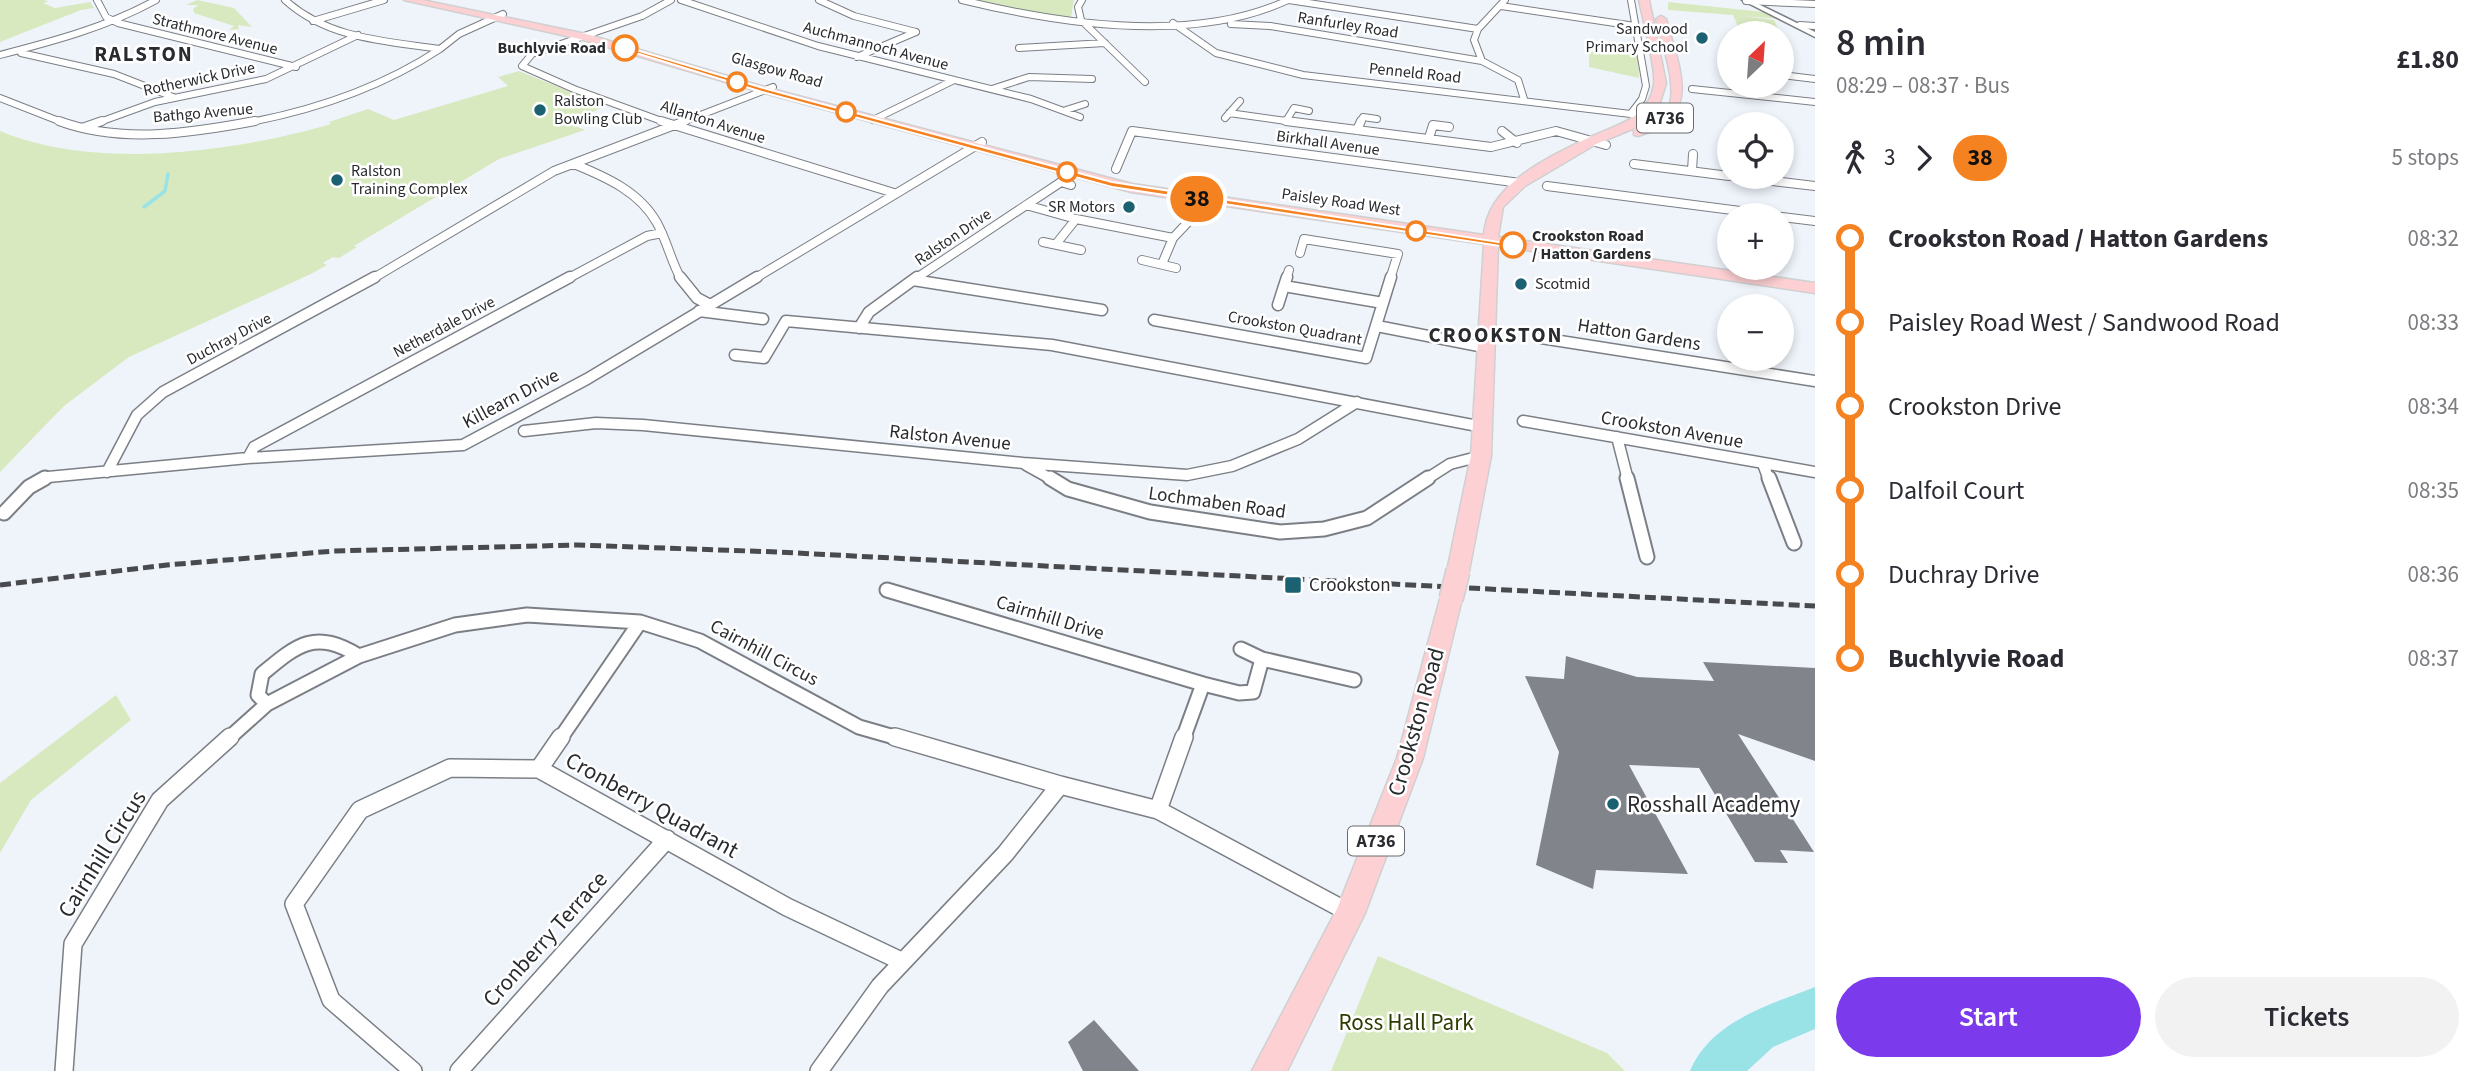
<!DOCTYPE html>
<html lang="en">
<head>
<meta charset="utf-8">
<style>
	body { margin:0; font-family:"Source Sans 3",sans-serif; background:#f2f2f3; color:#2b2b33; height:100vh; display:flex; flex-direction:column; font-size:26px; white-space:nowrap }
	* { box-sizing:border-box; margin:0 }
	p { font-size:23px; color:#7c7c81 }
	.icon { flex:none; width:38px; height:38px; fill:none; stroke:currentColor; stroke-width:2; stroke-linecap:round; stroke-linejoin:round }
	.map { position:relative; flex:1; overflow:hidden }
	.sheet { display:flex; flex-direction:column; background:#fff; width:665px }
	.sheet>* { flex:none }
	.badge { padding:0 14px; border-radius:23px; font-size:24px; line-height:46px }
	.needle { width:46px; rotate:25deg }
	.buttons { position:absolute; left:1717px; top:21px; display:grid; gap:14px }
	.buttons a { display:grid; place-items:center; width:77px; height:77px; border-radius:50%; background:#fff; box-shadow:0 4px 10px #0003; font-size:35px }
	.map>.badge { position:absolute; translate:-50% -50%; box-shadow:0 0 0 4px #fff }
	.legs { display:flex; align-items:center; gap:10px; height:77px; padding:0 21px; font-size:23px }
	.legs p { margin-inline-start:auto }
	.headline { display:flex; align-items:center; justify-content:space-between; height:119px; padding:0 21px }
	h1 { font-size:38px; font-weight:600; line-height:52px }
	.primary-button { display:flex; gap:14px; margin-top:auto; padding:14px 21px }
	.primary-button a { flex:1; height:80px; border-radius:42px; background:#7c3aed; color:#fff; font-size:28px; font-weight:600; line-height:80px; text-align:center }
	.primary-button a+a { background:#f2f2f3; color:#2b2b33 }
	ul { padding:0 21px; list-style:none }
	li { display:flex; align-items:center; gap:24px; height:84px; font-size:26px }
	li i { display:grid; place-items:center; width:10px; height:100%; margin:0 9px; background:currentColor }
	li i::after { content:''; width:18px; height:18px; margin:-9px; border:5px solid; border-radius:50%; background:#fff }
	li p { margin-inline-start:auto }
	li:first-child i { background:linear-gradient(#0000 50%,currentColor 0) }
	li:last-child i { background:linear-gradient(currentColor 50%,#0000 0) }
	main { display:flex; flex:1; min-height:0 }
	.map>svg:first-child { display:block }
	.green { fill:#d8e9c0 }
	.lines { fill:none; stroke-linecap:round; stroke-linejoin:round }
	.stream { stroke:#99e3e7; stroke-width:3.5 }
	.river { fill:#99e3e7; fill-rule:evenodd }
	.building { fill:#81848b }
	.minor-far4-casing { stroke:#7b7f85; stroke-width:8 }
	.minor-far3-casing { stroke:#7b7f85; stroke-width:10 }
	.minor-far2-casing { stroke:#7b7f85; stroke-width:13 }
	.minor-far1-casing { stroke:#7b7f85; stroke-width:17 }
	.minor-casing { stroke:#7b7f85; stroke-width:20 }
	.tertiary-casing { stroke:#7b7f85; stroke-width:3 }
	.primary-casing { stroke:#d0d0d1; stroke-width:3 }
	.minor-far4 { stroke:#fff; stroke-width:6 }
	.minor-far3 { stroke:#fff; stroke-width:8 }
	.minor-far2 { stroke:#fff; stroke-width:10 }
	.minor-far1 { stroke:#fff; stroke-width:13 }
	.minor { stroke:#fff; stroke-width:17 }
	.tertiary { fill:#fff; fill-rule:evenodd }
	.primary { fill:#fdd0d3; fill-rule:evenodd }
	.rail { stroke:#484a4e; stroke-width:5; stroke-dasharray:11 5; stroke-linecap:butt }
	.primary-bridge-casing { stroke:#d0d0d1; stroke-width:26; stroke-linecap:butt }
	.primary-bridge { stroke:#fdd0d3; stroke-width:23 }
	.line-1 { fill:#f58220; stroke:#fff; stroke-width:2 }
	.poi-dot { fill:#1b6172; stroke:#fff; stroke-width:2.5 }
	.stop-1-dot { fill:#fff; stroke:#f58220; stroke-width:3.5 }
	.labels { text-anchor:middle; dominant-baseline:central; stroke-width:5; stroke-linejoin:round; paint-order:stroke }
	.far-street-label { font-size:16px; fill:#292b2e; stroke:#fff }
	.far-poi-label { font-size:16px; fill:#292b2e; stroke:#fff; text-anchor:start }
	.far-stop-label { font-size:16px; font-weight:bold; fill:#292b2e; stroke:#fff; text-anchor:end }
	.shield { fill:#fff; stroke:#696b6d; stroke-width:2 }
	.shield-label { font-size:18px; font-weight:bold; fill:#292b2e }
	.street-label { font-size:19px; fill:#292b2e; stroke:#fff }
	.poi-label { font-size:19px; fill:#292b2e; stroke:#fff; text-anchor:start }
	.far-district-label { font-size:21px; font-weight:bold; letter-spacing:2px; fill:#292b2e; stroke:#fff }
	.near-street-label { font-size:23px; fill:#292b2e; stroke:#fff }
	.near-poi-label { font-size:23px; fill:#292b2e; stroke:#fff; text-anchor:start }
	.near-park-label { font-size:23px; fill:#2b3c01; stroke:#fff }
</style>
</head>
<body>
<main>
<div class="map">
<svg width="1815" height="1071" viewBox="0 0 1815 1071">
	<rect width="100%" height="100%" fill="#eff4fb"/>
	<path class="green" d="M0 0H45L48 2 43 3 55 8 90 2 94 8 81 10 0 42Z
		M197 0 234 8 252 27 238 25 239 29 229 30 234 26 194 13 193 9 198 5H186Z
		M970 0H1074L1071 17 1018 10Z
		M1668 2 1764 12 1780 19 1743 16 1774 20 1780 32 1738 27 1733 15 1668 10Z
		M1589 52H1638L1639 78 1589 67Z
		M519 71 606 106 568 123 585 130 499 159 354 246 357 247 339 258 333 257 323 263 327 265 311 274 129 357 64 406 0 472V131C96 171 234 152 331 124L329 122 368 109 394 120 508 86 498 77Z
		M116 695 131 720 31 800 0 853V783Z
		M1378 956 1607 1053 1625 1071H1331Z"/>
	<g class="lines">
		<path class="stream" d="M144 207 165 191 168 174"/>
		<path class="river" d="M1815 987V1029L1773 1047 1747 1071H1690C1711 1021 1769 1005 1815 987Z"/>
	</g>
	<path class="building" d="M1566 656 1637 677 1714 681 1703 662 1815 668V761L1738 734 1814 852 1780 850 1788 863 1755 862 1699 768 1629 765 1688 874 1596 870 1593 889 1536 865 1559 752 1525 676 1564 679Z
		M1094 1020 1139 1071H1083L1068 1042Z"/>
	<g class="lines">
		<g class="minor-far4-casing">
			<path id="minor-far4" d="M97 0 106 17 118 23 296 67
				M285 0C328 39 385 41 440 49L459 34 503 14
				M681 0 818 46 1031 99 1080 117
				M819 0 854 16 916 32
				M962 0C1060 24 1194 44 1288 0
				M1082 0 1078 7 1081 20 1145 82
				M1289 0 1478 29
				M1505 0 1478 29 1474 40 1482 61 1518 80 1524 99
				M1631 0 1646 86 1642 99 1632 112
				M1746 1 1815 4
				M1501 6 1635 26
				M313 21 384 0
				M1173 23 1216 53 1303 75 1664 118
				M1231 24 1270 26 1482 61
				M1800 25 1815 26
				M1019 48 1105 43
				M21 53 114 74 173 97
				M0 55C54 41 107 27 156 0
				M857 57 916 32
				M1729 72 1726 74 1729 80
				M1782 75 1815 79
				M992 89 1029 77 1092 79
				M1692 89 1815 102
				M0 98 64 123
				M1066 110 1085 104
				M1229 113 1286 121
				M1225 118 1240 101
				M873 120 954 80
				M97 123 155 102 266 79 358 35
				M246 123C315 110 381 88 440 49
				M667 123 574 89 522 66 532 54 642 16 671 0
				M680 123 773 87
				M1298 123 1286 121 1294 108 1309 111
				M1360 123 1363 117 1377 119"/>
		</g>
		<g class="minor-far3-casing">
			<path id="minor-far3" d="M59 121C121 144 192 133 255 121
				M661 121 894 193
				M1286 121 1491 147 1556 131 1606 145
				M82 128 102 121
				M1357 130 1361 121
				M1502 131 1517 143
				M1429 138 1433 125 1449 127
				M574 164C606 177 640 192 657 223 667 241 671 261 681 279
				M1634 164 1729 176
				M1116 169 1132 131 1520 183
				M1692 171 1693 154
				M1739 177 1815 186
				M1547 186 1771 215
				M1026 205 1076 219 1173 238 1162 264
				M1782 217 1815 221
				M1173 238 1190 220
				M1043 242 1081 250
				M1056 244 1076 219
				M1300 253 1304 239 1398 254 1390 279
				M1142 260 1176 268
				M372 279 554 171 685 121
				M567 279 647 236 662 233
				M754 279 982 142
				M915 279 1061 182 1071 185
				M1286 279 1289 270"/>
		</g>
		<g class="minor-far2-casing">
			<path id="minor-far2" d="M680 277 697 298 710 305
				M913 280 1102 310
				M1284 286 1287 277
				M1278 305 1284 286 1383 303
				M699 311 763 319
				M1154 320 1366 358 1391 277
				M1377 326 1484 347
				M859 328 869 312 917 277
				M1541 338 1815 381
				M735 355 764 358 786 321 1052 345 1483 427
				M1523 421 1815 472
				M524 431 596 423 643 425 1023 463 1187 475 1232 466 1298 439 1357 402
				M1617 437 1628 480
				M248 458 254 447 570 277
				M1763 464 1769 480
				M1026 465 1053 480
				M107 472 137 415 163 392 375 277
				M42 480 48 477 248 458 463 445 587 379 757 277
				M1425 480 1450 464 1481 456"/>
		</g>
		<g class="minor-far1-casing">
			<path id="minor-far1" d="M1050 478 1068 489 1150 512 1280 532 1324 529 1367 518 1428 478
				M1627 478 1647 557
				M1769 478 1794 543
				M4 513 29 487 45 478
				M887 590 1203 684
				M1241 649 1262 659
				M267 704 258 695 262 674C298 644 315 629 359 656
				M228 739 267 704 359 656 455 625 527 615 640 622 700 641 859 727 901 739
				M560 739 640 622
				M1183 739 1203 684 1239 693 1253 692 1262 659 1354 680"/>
		</g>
		<g class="minor-casing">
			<path id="minor" d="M539 769 561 737
				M1060 785 1158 810 1350 913
				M1158 810 1184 737
				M64 1071 73 944 160 800 230 737
				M413 1071 331 1000 294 904 360 810 450 768 539 769 787 907 901 961
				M459 1071 667 839
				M819 1071 880 986 1005 854 1060 785 895 737"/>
		</g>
		<g class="tertiary-casing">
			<path id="tertiary" d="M1742 0H1750L1815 32V37Z"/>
		</g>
		<g class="primary-casing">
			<path id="primary" d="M404 0H422L586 34 768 88 1132 184 1484 235C1487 185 1547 158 1588 138 1615 125 1649 120 1654 84 1656 67 1643 20 1639 0H1649L1666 83 1658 109 1637 127 1596 144 1525 186 1503 207 1498 237 1815 283V293L1498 246 1491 456 1469 571 1466 576H1450L1447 571 1471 456 1484 244 1131 192 760 92 580 39Z
				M1661 16 1666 19C1679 68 1704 117 1638 136L1634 135V129C1644 125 1660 120 1667 110 1680 91 1661 40 1656 19Z
				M1451 591 1459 594 1462 599 1423 758 1365 913 1287 1071H1252L1337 909 1397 758 1440 599 1443 594Z"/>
		</g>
		<use href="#minor-far4" class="minor-far4"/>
		<use href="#minor-far3" class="minor-far3"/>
		<use href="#minor-far2" class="minor-far2"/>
		<use href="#minor-far1" class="minor-far1"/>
		<use href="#minor" class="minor"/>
		<use href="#tertiary" class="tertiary"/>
		<use href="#primary" class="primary"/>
		<path class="rail" d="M0 585 167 565 334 551 578 545 777 552 1815 606"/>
		<g class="primary-bridge-casing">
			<path id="primary-bridge" d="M1451 599 1458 571"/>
		</g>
		<use href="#primary-bridge" class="primary-bridge"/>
	</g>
	<path class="line-1" d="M623 46 767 89 1112 182 1518 245 1513 248 1112 187 762 92 623 49Z"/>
	<g class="poi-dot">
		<circle cx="1702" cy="38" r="7"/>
		<circle cx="540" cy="110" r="7"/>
		<circle cx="337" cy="180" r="7"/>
		<circle cx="1129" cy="207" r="7"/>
		<circle cx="1521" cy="284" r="7"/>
		<rect x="1284" y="576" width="18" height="18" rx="3.5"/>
		<circle cx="1613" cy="804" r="7"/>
	</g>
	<g class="stop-1-dot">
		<circle cx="625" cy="48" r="12"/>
		<circle cx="737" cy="82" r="9"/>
		<circle cx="846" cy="112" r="9"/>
		<circle cx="1067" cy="172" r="9"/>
		<circle cx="1416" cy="231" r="9"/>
		<circle cx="1513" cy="245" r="12"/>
	</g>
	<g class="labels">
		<g class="far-street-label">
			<text transform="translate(1348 25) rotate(9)">Ranfurley Road</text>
			<text transform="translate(215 34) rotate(14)">Strathmore Avenue</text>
			<text transform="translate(876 46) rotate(15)">Auchmannoch Avenue</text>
			<text transform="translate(777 70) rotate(16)">Glasgow Road</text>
			<text transform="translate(1415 73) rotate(6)">Penneld Road</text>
			<text transform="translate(199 79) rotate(-12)">Rotherwick Drive</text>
			<text transform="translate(203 113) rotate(-5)">Bathgo Avenue</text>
			<text transform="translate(713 122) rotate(18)">Allanton Avenue</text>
			<text transform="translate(1328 143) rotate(8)">Birkhall Avenue</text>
			<text transform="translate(1341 202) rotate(8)">Paisley Road West</text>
			<text transform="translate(953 237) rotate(-34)">Ralston Drive</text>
			<text transform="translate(444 327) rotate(-28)">Netherdale Drive</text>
			<text transform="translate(1295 328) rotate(10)">Crookston Quadrant</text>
			<text transform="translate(229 339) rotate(-28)">Duchray Drive</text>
		</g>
		<g class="far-poi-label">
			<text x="1688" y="29" text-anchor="end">Sandwood<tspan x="1688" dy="18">Primary School</tspan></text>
			<text x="554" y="101">Ralston<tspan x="554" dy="18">Bowling Club</tspan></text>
			<text x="351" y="171">Ralston<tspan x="351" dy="18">Training Complex</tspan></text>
			<text x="1115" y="207" text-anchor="end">SR Motors</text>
			<text x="1535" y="284">Scotmid</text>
		</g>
		<g class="far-stop-label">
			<text x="606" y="48">Buchlyvie Road</text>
			<text x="1532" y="236" text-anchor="start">Crookston Road<tspan x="1532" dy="18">/ Hatton Gardens</tspan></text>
		</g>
		<g class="shield">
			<rect x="1637" y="103.5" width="56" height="29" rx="5"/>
			<rect x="1348" y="826.5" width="56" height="29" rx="5"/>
		</g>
		<g class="shield-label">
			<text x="1665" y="118">A736</text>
			<text x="1376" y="841">A736</text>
		</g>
		<g class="street-label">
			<text transform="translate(1639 335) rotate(9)">Hatton Gardens</text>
			<text transform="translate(511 399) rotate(-28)">Killearn Drive</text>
			<text transform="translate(1672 430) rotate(10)">Crookston Avenue</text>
			<text transform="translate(950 438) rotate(6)">Ralston Avenue</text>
			<text transform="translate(1217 503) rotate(8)">Lochmaben Road</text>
			<text transform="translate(1050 618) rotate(17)">Cairnhill Drive</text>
			<text transform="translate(764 653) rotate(28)">Cairnhill Circus</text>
		</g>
		<g class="poi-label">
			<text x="1309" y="585">Crookston</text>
		</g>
		<g class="far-district-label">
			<text x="144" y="54">RALSTON</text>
			<text x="1496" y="335">CROOKSTON</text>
		</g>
		<g class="near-street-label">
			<text transform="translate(1416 722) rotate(-74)">Crookston Road</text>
			<text transform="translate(652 805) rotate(29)">Cronberry Quadrant</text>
			<text transform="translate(102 854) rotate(-58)">Cairnhill Circus</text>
			<text transform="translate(545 939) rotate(-48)">Cronberry Terrace</text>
		</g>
		<g class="near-poi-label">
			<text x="1627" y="804">Rosshall Academy</text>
		</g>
		<g class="near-park-label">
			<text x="1406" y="1022">Ross Hall Park</text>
		</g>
	</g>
</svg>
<div class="buttons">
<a><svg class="needle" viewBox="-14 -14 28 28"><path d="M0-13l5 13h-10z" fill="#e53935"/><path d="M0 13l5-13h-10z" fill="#7c7c81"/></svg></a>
<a><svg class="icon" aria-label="locate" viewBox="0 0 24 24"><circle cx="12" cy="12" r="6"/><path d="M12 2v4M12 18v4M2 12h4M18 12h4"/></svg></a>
<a>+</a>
<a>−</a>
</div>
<b class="badge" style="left:1197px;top:199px;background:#f58220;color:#111">38</b>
</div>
<section class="sheet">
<div class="headline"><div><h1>8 min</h1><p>08:29 – 08:37 · Bus</p></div><b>£1.80</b></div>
<div class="legs"><svg class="icon" aria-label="walk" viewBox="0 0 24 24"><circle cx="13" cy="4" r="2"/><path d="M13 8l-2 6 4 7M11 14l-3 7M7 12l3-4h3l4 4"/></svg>3<svg class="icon" aria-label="forward" viewBox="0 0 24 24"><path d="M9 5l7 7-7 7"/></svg><b class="badge" style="background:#f58220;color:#111">38</b><p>5 stops</p></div>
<ul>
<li><i style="color:#f58220"></i><b>Crookston Road / Hatton Gardens</b><p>08:32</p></li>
<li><i style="color:#f58220"></i><span>Paisley Road West / Sandwood Road</span><p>08:33</p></li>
<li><i style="color:#f58220"></i><span>Crookston Drive</span><p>08:34</p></li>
<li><i style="color:#f58220"></i><span>Dalfoil Court</span><p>08:35</p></li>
<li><i style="color:#f58220"></i><span>Duchray Drive</span><p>08:36</p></li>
<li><i style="color:#f58220"></i><b>Buchlyvie Road</b><p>08:37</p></li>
</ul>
<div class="primary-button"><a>Start</a><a>Tickets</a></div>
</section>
</main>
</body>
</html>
